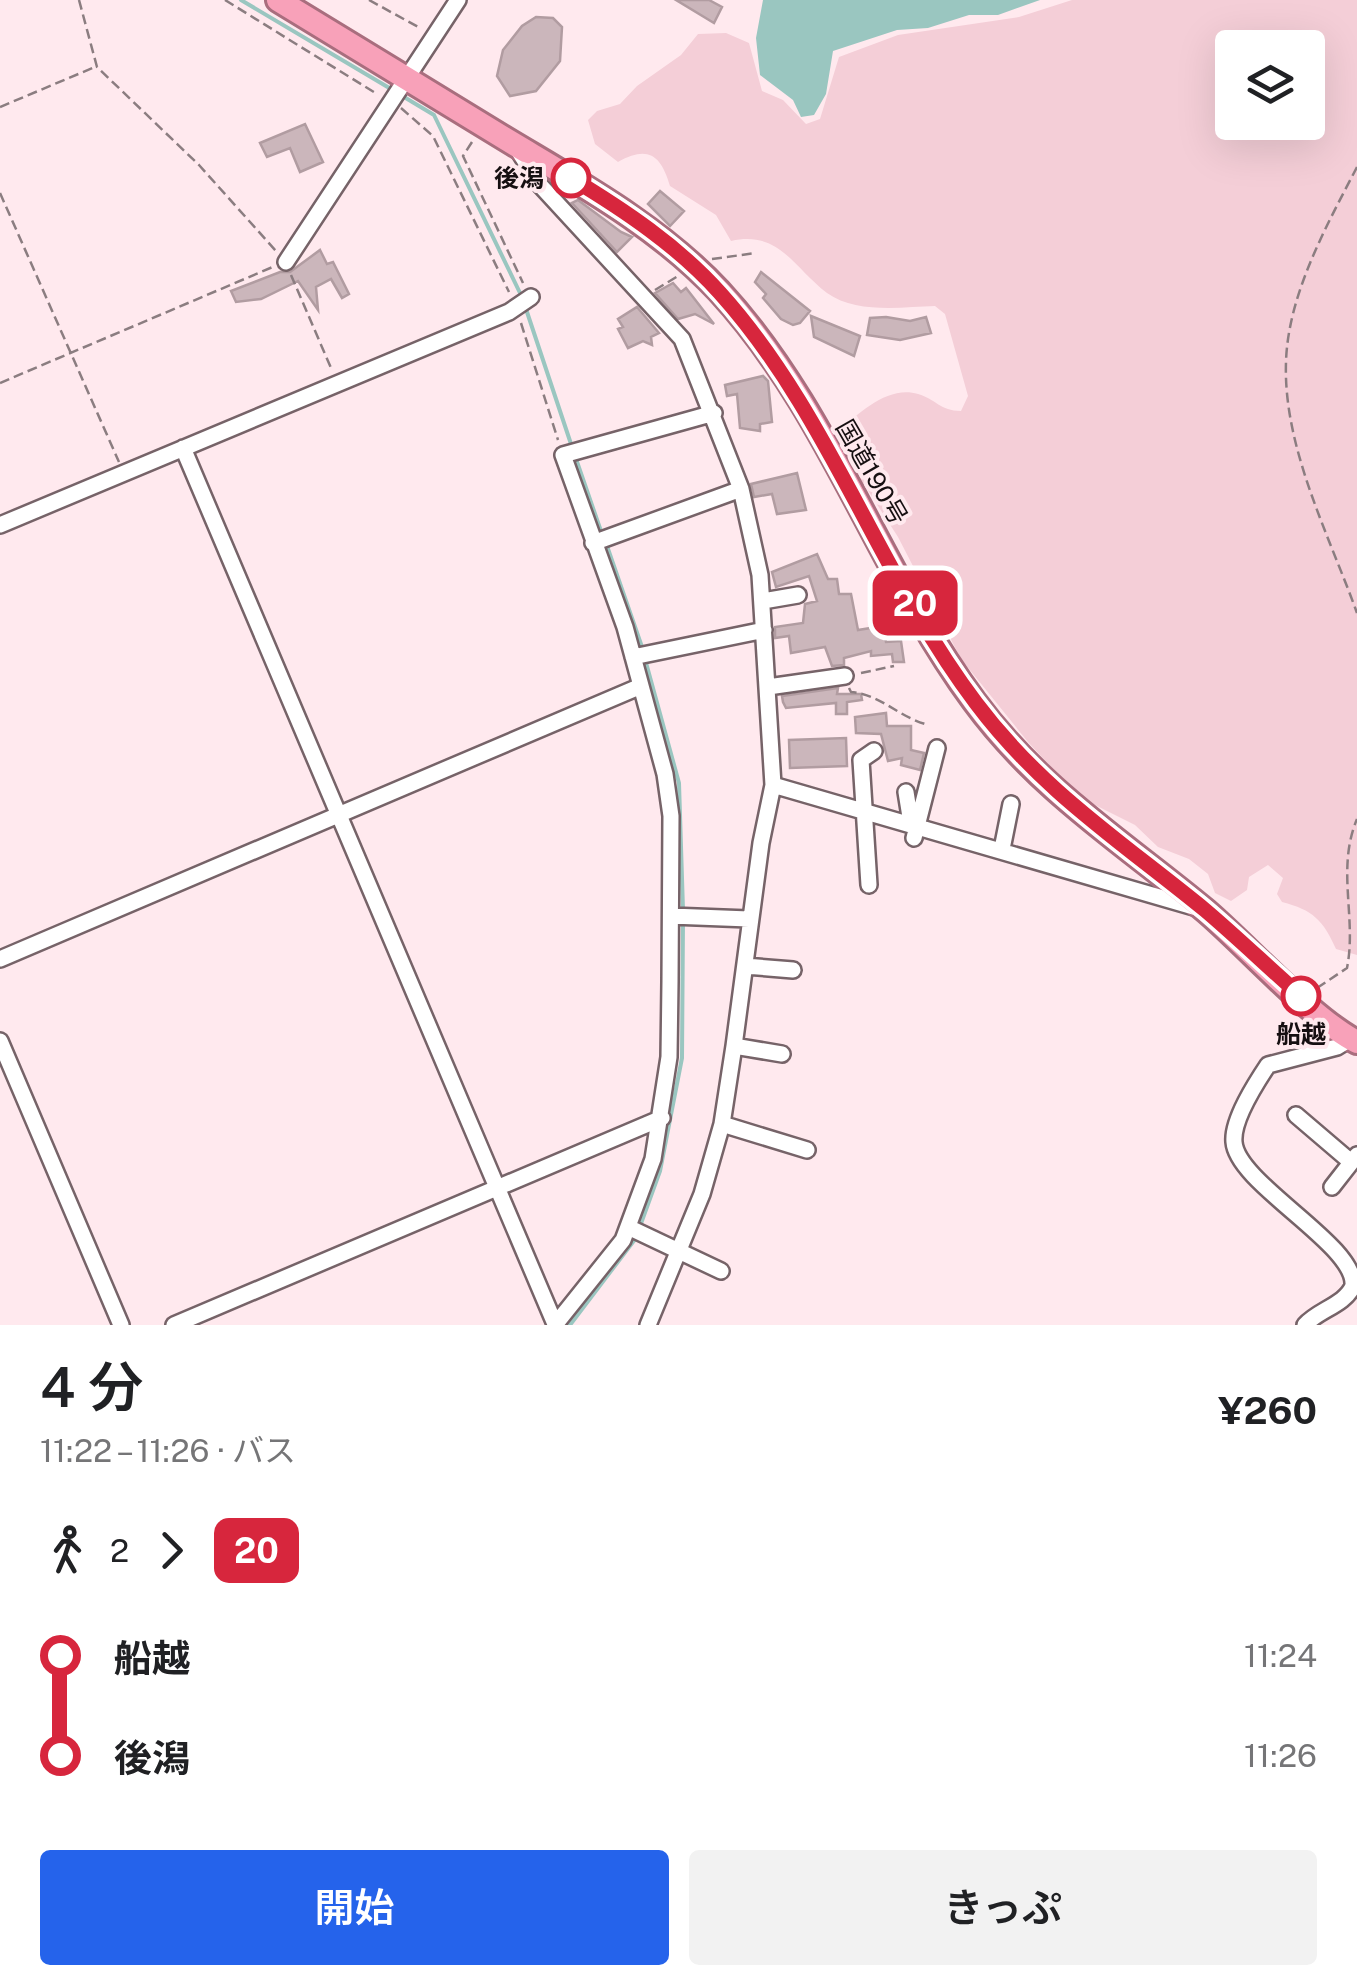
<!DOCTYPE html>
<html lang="ja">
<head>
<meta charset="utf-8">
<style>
	body { margin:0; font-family:"Public Sans","Noto Sans JP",sans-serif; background:#f2f2f2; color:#202124; height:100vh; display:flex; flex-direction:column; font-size:38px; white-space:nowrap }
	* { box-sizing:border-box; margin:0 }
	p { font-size:32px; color:#757577 }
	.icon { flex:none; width:55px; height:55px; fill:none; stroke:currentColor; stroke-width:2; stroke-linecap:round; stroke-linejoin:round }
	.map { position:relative; height:1325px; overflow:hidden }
	.drawer { display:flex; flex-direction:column; background:#fff; flex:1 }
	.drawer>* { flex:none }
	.badge { padding:0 20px; border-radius:15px; font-size:35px; line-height:65px }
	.fabs { position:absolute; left:1215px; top:30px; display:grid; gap:20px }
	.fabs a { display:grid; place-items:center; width:110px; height:110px; border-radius:10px; background:#fff; box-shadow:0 10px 40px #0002; font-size:50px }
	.map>.badge { position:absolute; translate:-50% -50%; box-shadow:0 0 0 5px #fff }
	.legs { display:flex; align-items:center; gap:15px; height:110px; padding:0 40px; font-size:32px }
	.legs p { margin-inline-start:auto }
	.headline { display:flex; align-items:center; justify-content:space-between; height:170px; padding:0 40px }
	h1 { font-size:55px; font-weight:600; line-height:75px }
	.cta { display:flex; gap:20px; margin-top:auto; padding:20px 40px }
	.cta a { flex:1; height:115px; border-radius:10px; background:#2563eb; color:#fff; font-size:40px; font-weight:600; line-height:115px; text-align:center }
	.cta a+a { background:#f2f2f2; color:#202124 }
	ul { padding:0 40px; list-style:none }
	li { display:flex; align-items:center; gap:35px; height:100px; font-size:38px }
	li i { display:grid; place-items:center; width:15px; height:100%; margin:0 12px; background:currentColor }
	li i::after { content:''; width:25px; height:25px; margin:-12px; border:8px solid; border-radius:50%; background:#fff }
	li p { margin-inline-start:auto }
	li:first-child i { background:linear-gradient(#0000 50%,currentColor 0) }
	li:last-child i { background:linear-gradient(currentColor 50%,#0000 0) }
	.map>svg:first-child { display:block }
	.green { fill:#f4ced7; fill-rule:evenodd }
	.water { fill:#9ac6c0 }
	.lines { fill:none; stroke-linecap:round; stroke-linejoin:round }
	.stream { stroke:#9ac6c0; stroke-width:4 }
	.building { fill:#cbb6bb; stroke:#b19ca1; stroke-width:2.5 }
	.minor-casing { stroke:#766368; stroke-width:20 }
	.highway-casing { stroke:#a96e7e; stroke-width:28 }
	.path { stroke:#8b7d80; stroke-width:2.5; stroke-dasharray:10 5; stroke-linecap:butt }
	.minor { stroke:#fff; stroke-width:15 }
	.highway { stroke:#f8a1b9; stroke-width:22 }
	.line-1-casing { stroke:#fff; stroke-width:22 }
	.line-1 { stroke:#d7263d; stroke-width:15 }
	.stop-1-dot { fill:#fff; stroke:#d7263d; stroke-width:5 }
	.labels { text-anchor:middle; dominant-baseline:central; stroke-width:8; stroke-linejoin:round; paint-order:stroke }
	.stop-label { font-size:25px; font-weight:bold; fill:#160f11; stroke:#ffe9ee; text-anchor:end }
	.street-label { font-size:25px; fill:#160f11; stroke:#ffe9ee }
</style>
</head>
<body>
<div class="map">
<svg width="1357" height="1325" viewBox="0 0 1357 1325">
	<rect width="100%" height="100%" fill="#ffe9ee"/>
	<path class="green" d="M1072 0H1357V955L1336 949C1323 920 1313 910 1282 902L1277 894 1283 878 1268 865 1249 877 1247 890 1231 901 1215 893 1208 874 1189 859 1158 847 1135 825 1079 797 1028 742 961 659 898 537 840 447 841 429C860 412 889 385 918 394 936 399 940 411 961 411L968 396 945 314 935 306C902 307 856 314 827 293 793 267 779 230 731 241L716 215 670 186C661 155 648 145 618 162L595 144 588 120 597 111 620 104 637 86 681 55 698 34 726 33 749 43 762 91 783 100 806 124 820 119 839 57 898 35 1019 17ZM1232 48H1308V122H1232Z"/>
	<path class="water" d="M763 0H1040L998 15H969L928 28 897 30 833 51 826 94 814 115 801 117 793 100 760 75 756 38Z"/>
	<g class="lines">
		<path class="stream" d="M241 0 391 89
			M399 94 434 115 521 295
			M526 309 572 447
			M575 456 603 537
			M607 546 643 650
			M645 659 679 783 683 910
			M639 1229 660 1171 682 1058 683 920
			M570 1325 636 1238"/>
	</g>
	<path class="building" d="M676 0H709L722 7 714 23Z
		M536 17 553 18 562 27 560 61 536 91 510 96 497 76 503 50 522 26Z
		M305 124 323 162 300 172 290 148 267 157 260 143Z
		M660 191 684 211 670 226 648 204Z
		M578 200 621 232 632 237 617 252 572 203Z
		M320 250 327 264 333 262 349 294 342 298 331 279 316 287 318 310 298 281 261 299 236 302 231 291 280 272H290Z
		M761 272 810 311 800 323 793 325 781 319 763 298 766 294 755 282Z
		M673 283 681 292 686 288 714 324 695 314 678 319 655 293Z
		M637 307 659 333 651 337 652 345 643 341 628 348 618 329 623 327 618 319Z
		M811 316 860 336 854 356 814 337Z
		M886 317 910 321 926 317 931 333 900 340 867 335 870 318Z
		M763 376 768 381 772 422 760 424V431L740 428 737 394 727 396 725 385Z
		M797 473 806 510 777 514 772 494 754 497 751 484Z
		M817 554 828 579H837L839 594H851L858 630 883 626 886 642 901 641 904 662H893L892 654 871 656V651L844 658V665L832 666 825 647 791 653 789 636 775 638V627L803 623 805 604 817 601 809 576 776 587 772 572Z
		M838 688 837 694H861L862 700 847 702V714H836V703L786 708 783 702 782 696Z
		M886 713 887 726H911V750L924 753 920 770 901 765 902 758 888 761 881 734 856 733 855 717Z
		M846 738 847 766 790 768 789 740Z"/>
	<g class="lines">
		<g class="minor-casing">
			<path id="minor" d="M518 150 540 185 682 339 741 489 760 575 773 785 761 843 734 1046 722 1124 702 1194 648 1325
				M286 262 458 0
				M183 448 555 1324
				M0 525 509 312 531 297
				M593 543 741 489
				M763 601 798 595
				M633 657 764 630
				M768 687 845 676
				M773 785 1197 908
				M906 792 911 823
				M914 838 937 748
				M1002 849 1011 804
				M869 885 861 760 874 751
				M671 916 749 919
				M0 959 641 686
				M745 966 793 970
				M0 1041 121 1325
				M734 1046 782 1054
				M1296 1115 1351 1162
				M722 1124 807 1150
				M1332 1187 1357 1155
				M628 1227 721 1271
				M174 1325 662 1118
				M555 1325 623 1240 653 1159 669 1057 670 982 671 816 665 774 625 627 563 455 714 413
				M1305 1325C1318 1310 1345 1305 1353 1286 1357 1245 1237 1184 1234 1142 1232 1120 1256 1083 1268 1065L1337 1047 1350 1039"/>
		</g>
		<g class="highway-casing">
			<path id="highway" d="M278 0C357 48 435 96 514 144 586 187 661 229 719 291 829 410 879 572 974 701 1040 791 1123 842 1206 911 1248 947 1312 1019 1357 1042"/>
		</g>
		<path class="path" d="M79 0 97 67 199 165 276 251
			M225 0 377 94
			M369 0 420 28
			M0 107 95 67
			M401 108 433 136 509 292
			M472 142 463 156 523 283
			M1357 167C1327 225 1288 294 1286 362 1283 447 1329 535 1357 613
			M0 193 119 462
			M712 259 756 253
			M291 275 331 368
			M655 290 678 276
			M521 323 558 440
			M0 383 275 266
			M861 673 894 666
			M849 688 851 692C879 694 898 716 925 724
			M1317 988 1347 968C1357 918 1336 869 1357 819"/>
		<use href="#minor" class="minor"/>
		<use href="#highway" class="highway"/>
	</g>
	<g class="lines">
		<g class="line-1-casing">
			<path id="line-1" d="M571 178C624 210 678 246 720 293 829 414 879 575 976 703 1042 791 1122 842 1205 910 1238 938 1269 968 1301 996"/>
		</g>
		<use href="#line-1" class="line-1"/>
	</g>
	<g class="stop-1-dot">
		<circle cx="571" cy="178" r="18"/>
		<circle cx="1301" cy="996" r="18"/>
	</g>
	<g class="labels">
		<g class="stop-label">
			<text x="544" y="178">後潟</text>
			<text x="1301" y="1034" text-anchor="middle">船越</text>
		</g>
		<g class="street-label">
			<text transform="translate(872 472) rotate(60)">国道190号</text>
		</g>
	</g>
</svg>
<div class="fabs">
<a><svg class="icon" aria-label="layers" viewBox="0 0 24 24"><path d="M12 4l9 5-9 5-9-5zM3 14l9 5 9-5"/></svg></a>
</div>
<b class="badge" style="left:915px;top:603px;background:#d7263d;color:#fff">20</b>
</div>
<section class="drawer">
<div class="headline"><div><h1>4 分</h1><p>11:22 – 11:26 · バス</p></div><b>¥260</b></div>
<div class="legs"><svg class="icon" aria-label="walk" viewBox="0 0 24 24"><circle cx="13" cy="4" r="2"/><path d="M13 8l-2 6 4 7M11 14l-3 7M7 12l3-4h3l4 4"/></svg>2<svg class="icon" aria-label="forward" viewBox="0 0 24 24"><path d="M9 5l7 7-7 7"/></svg><b class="badge" style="background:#d7263d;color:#fff">20</b></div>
<ul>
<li><i style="color:#d7263d"></i><b>船越</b><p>11:24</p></li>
<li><i style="color:#d7263d"></i><b>後潟</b><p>11:26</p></li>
</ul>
<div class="cta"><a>開始</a><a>きっぷ</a></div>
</section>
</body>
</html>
